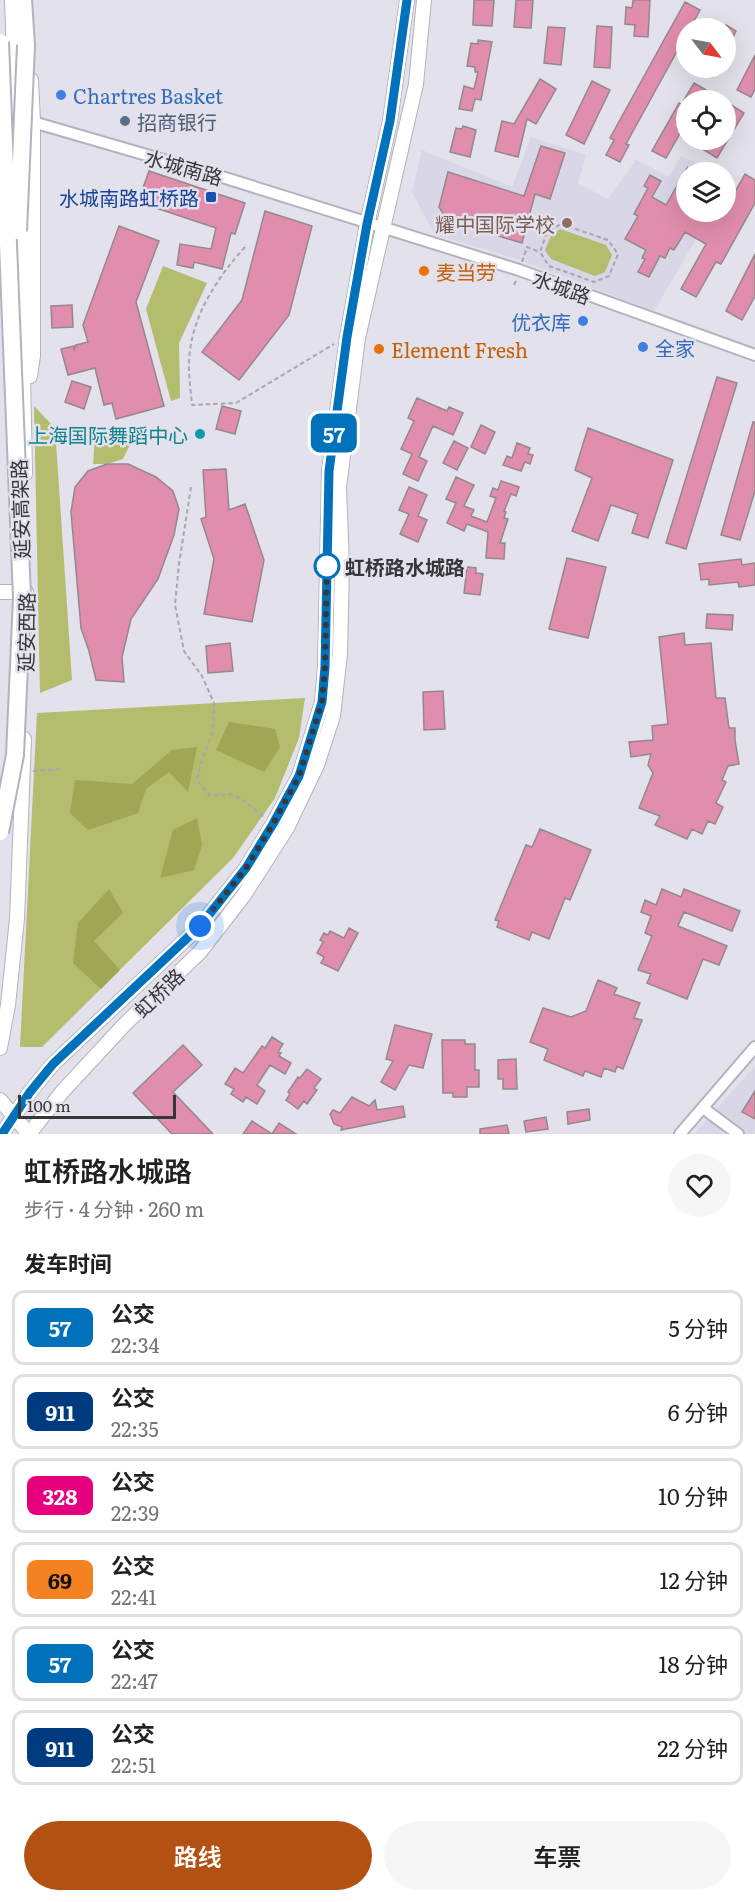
<!DOCTYPE html>
<html lang="zh">
<head>
<meta charset="utf-8">
<style>
	body { margin:0; font-family:Literata,"Noto Sans SC",serif; background:#f6f6f6; color:#202124; height:100vh; display:flex; flex-direction:column; font-size:22px; white-space:nowrap }
	* { box-sizing:border-box; margin:0 }
	p { font-size:20px; color:#757577 }
	.icon { flex:none; width:33px; height:33px; fill:none; stroke:currentColor; stroke-width:2; stroke-linecap:round; stroke-linejoin:round }
	.map { position:relative; height:1134px; overflow:hidden }
	.drawer { display:flex; flex-direction:column; background:#fff; flex:1 }
	.drawer>* { flex:none }
	.badge { padding:0 12px; border-radius:9px; font-size:21px; line-height:39px }
	.needle { width:39px; rotate:122deg }
	.buttons { position:absolute; left:676px; top:18px; display:grid; gap:12px }
	.buttons a { display:grid; place-items:center; width:60px; height:60px; border-radius:50%; background:#fff; box-shadow:0 6px 24px #0002; font-size:30px }
	.scale { position:absolute; left:18px; bottom:15px; width:158px; box-sizing:border-box; padding-left:6px; border:3px solid #37373b; border-top:0; font-size:16px; line-height:21px; white-space:nowrap; color:#37373b; -webkit-text-stroke:4px #e3e1eb; paint-order:stroke }
	.you { position:absolute; width:30px; height:30px; margin:-15px; border:4px solid #fff; border-radius:50%; background:#1a73e8; box-shadow:0 0 0 9px #1a73e833 }
	.map>.badge { position:absolute; translate:-50% -50%; box-shadow:0 0 0 3px #fff }
	h2 { padding:0 24px; font-size:22px; line-height:54px }
	.round { display:grid; place-items:center; flex:none; width:63px; height:63px; border-radius:32px; background:#f6f6f6 }
	.overview { display:flex; align-items:center; justify-content:space-between; height:102px; padding:0 24px }
	h1 { font-size:28px; font-weight:600; line-height:45px }
	.action { display:flex; gap:12px; margin-top:auto; padding:12px 24px }
	.action a { flex:1; height:69px; border-radius:36px; background:#b35112; color:#fff; font-size:24px; font-weight:600; line-height:69px; text-align:center }
	.action a+a { background:#f6f6f6; color:#202124 }
	ul { padding:0; list-style:none }
	li { display:flex; align-items:center; gap:18px; height:75px; margin:0 12px 9px; padding:0 12px; border:3px solid #e0e0e0; border-radius:12px }
	li div { flex:1 }
	li b { display:block; font-size:22px }
	li em { font-style:normal }
	li .badge { min-width:66px; font-weight:700; text-align:center }
	.map>svg:first-child { display:block }
	.built { fill:#d9d6e7 }
	.green { fill:#b4bc6d }
	.forest { fill:#9fa754 }
	.building { fill:#e18dad; stroke:#94888c; stroke-width:1.5 }
	.lines { fill:none; stroke-linecap:round; stroke-linejoin:round }
	.minor-casing { stroke:#b4b2bc; stroke-width:14 }
	.major-casing { stroke:#b4b2bc; stroke-width:16 }
	.highway-casing { stroke:#b4b2bc; stroke-width:20 }
	.path { stroke:#a7a6ae; stroke-width:2; stroke-dasharray:4.5 3; stroke-linecap:butt }
	.minor { stroke:#fff; stroke-width:10 }
	.major { stroke:#fff; stroke-width:14 }
	.highway { stroke:#fff; stroke-width:16 }
	.highway-bridge-casing { stroke:#b4b2bc; stroke-width:20; stroke-linecap:butt }
	.highway-bridge { stroke:#fff; stroke-width:16 }
	.line-casing { stroke:#fff; stroke-width:14 }
	.line { stroke:#0072bc; stroke-width:9 }
	.walk { stroke:#37373b; stroke-width:6; stroke-dasharray:0 10.8 }
	.shop-dot { fill:#3f7fe0; stroke:#e3e1eb; stroke-width:2 }
	.service-dot { fill:#5c6f8a; stroke:#e3e1eb; stroke-width:2 }
	.transit-dot { fill:#1a4fb4; stroke:#e3e1eb; stroke-width:2 }
	.education-dot { fill:#8d6e63; stroke:#e3e1eb; stroke-width:2 }
	.food-dot { fill:#e8710a; stroke:#e3e1eb; stroke-width:2 }
	.culture-dot { fill:#0f9aa8; stroke:#e3e1eb; stroke-width:2 }
	.stop-dot { fill:#fff; stroke:#0072bc; stroke-width:3 }
	.labels { text-anchor:middle; dominant-baseline:central; stroke-width:5; stroke-linejoin:round; paint-order:stroke }
	.shop-label { font-size:20px; fill:#366cbe; stroke:#e3e1eb; text-anchor:start }
	.service-label { font-size:20px; fill:#4e5e75; stroke:#e3e1eb; text-anchor:start }
	.street-label { font-size:20px; fill:#37373b; stroke:#e3e1eb }
	.transit-label { font-size:20px; fill:#164399; stroke:#e3e1eb; text-anchor:end }
	.education-label { font-size:20px; fill:#785e54; stroke:#e3e1eb; text-anchor:end }
	.food-label { font-size:20px; fill:#c56008; stroke:#e3e1eb; text-anchor:start }
	.culture-label { font-size:20px; fill:#0d838f; stroke:#e3e1eb; text-anchor:end }
	.stop-label { font-size:20px; font-weight:bold; fill:#37373b; stroke:#e3e1eb; text-anchor:start }
</style>
</head>
<body>
<div class="map">
<svg width="755" height="1134" viewBox="0 0 755 1134">
	<rect width="100%" height="100%" fill="#e3e1eb"/>
	<path class="built" d="M531 137 586 155 578 183 608 199 636 160 669 177 681 156 713 172H687V212H712L654 311 517 259 434 234 412 192 422 150 512 187Z
		M755 1066V1134H694Z"/>
	<path class="green" d="M560 229 606 245 612 255 605 272 595 276 551 259 545 250 551 236Z
		M163 266 207 283 179 343 180 398 171 401 146 309Z
		M34 406 55 428 72 680 40 693Z
		M135 435 123 459 107 464H93L95 436Z
		M305 698 299 738 275 798 233 858 42 1047H20L37 713Z"/>
	<path class="forest" d="M229 722 275 729 280 747 264 772 216 750Z
		M197 747 188 792 169 772 146 789 138 813 88 830 70 813 75 780 132 784 172 750Z
		M197 818 202 845 194 870 160 878 173 830Z
		M109 889 123 913 94 941 120 970 101 989 73 963 78 923Z"/>
	<path class="building" d="M474 0H494L492 26 473 25Z
		M516 0H533L531 28 514 27Z
		M633 0H650L648 37 634 36 635 25 625 24 626 7 632 8Z
		M685 2 700 10 690 28H687V33L626 144 629 145 620 162 606 155 614 140 610 138Z
		M726 25 736 31 726 51Z
		M597 26 612 27 610 68 594 67Z
		M548 27 565 28 561 65 544 63Z
		M478 40 492 42 481 100 475 99 472 111 459 109 464 86 474 89 478 72H475V67L467 66 471 43 478 44Z
		M755 55V89L751 97 737 90Z
		M694 68H717L712 77Z
		M540 79 556 89 536 124 527 119 518 157 495 151 502 121 514 124Z
		M592 81 610 90 584 144 566 135Z
		M694 83 708 91 702 100H684Z
		M679 103 687 108V121L666 158 652 151Z
		M731 105 744 113 717 158 704 150 710 140H726V113Z
		M463 126 476 130 470 157 450 152 456 128 462 129Z
		M541 146 565 153 550 199 535 194 522 243 448 221 439 207 448 172 524 196Z
		M687 168V212H726V208L745 174 755 180V203L721 264 716 262 696 297 681 289 706 244 685 232 674 250 670 248 665 258 660 256 649 277 638 272 645 259 642 258 646 250 625 239 638 216 634 214 648 188 644 186 650 175 661 181 652 197 666 205Z
		M149 171 245 203 235 234 231 233 222 269 194 262 193 268 177 265 180 244 211 249 216 228 138 202Z
		M265 211 312 226 289 315 239 380 202 352 242 300Z
		M119 226 159 241 136 302 164 406 116 419 112 403 104 405 95 368 68 375 61 349 74 346V351L76 345 88 342 83 325Z
		M755 254V296L742 320 726 311Z
		M72 305 73 327 52 328 51 306Z
		M717 377 737 383 686 549 666 543Z
		M72 381 91 387 84 409 65 402Z
		M417 398 447 411 449 407 463 413 453 435 433 426 419 457 427 461 418 481 403 474 412 454 401 449 414 421 408 418Z
		M222 406 241 411 235 434 216 429Z
		M753 422H755V491L740 540 721 535Z
		M481 425 495 432 485 454 471 447Z
		M588 428 673 460 648 538 632 533 638 514 611 505 598 541 572 531 592 478 575 470Z
		M454 441 468 448 457 470 443 463Z
		M517 443 530 448 528 454 533 455 530 464 525 462 521 471 503 465 507 456 512 458Z
		M107 464H128L156 477 173 491 179 509 174 535 158 579 131 619 122 657 124 682 96 680 89 651 81 628 71 512 75 487 88 471Z
		M226 469 229 510 245 504 264 560 252 622 204 614 214 559 201 519 206 517 203 470Z
		M456 477 474 485 464 506 474 510 471 516 487 522 496 498 490 496 493 488 498 490 501 481 519 487 516 496 511 494 504 511 506 512 504 518 508 519 500 543H505L504 559 486 558 488 532 467 524 464 531 447 523 456 503 446 499Z
		M409 487 427 495 418 516 427 520 418 542 400 534 409 514 399 510Z
		M567 558 606 567 588 638 549 629Z
		M741 559 742 565 755 563V585L739 587 738 582 709 585V579L701 580 699 564Z
		M467 567 476 568V573L483 574 480 595 464 593Z
		M707 614 733 615 732 630 706 628Z
		M684 633 685 645 711 643 716 698H725L729 728H735V740L739 764 728 766 722 780 726 782 716 803 723 807 715 824 708 821 702 834 692 829 687 839 655 825 660 816 639 808 653 773 648 765 651 754 631 757 629 742 653 740 652 726 668 724 659 637Z
		M230 643 233 671 208 673 206 646Z
		M443 691 445 729 424 730 423 692Z
		M540 829 591 850 570 900 565 898 549 939 532 932 529 940 497 927 499 921 495 920 526 845 532 847Z
		M662 889 681 897 684 889 740 911 732 931 684 912 678 926 727 946 719 965 703 959 687 999 647 983 651 974 638 970 652 936 645 933 651 916 641 912 645 900 656 905Z
		M349 928 358 933 338 971 321 963 324 957 317 953 323 942 320 940 324 933 328 935 330 931 344 938Z
		M598 980 617 988 614 994 640 1003 634 1018 642 1020 623 1069 617 1066 615 1072 604 1068 601 1077 585 1071 583 1076 544 1060 548 1049 530 1042 543 1008 571 1017 586 1011Z
		M395 1025 432 1034 423 1068 409 1065 395 1090 381 1082 393 1061 386 1059Z
		M272 1037 283 1044 278 1052 281 1053 279 1056 291 1063 285 1074 270 1065 257 1085 265 1091 257 1104 246 1097 243 1102 231 1094 234 1089 225 1084 235 1068 243 1073 262 1046 265 1048Z
		M442 1040H465V1044H475V1070H479V1087H467V1097H453V1093H443Z
		M183 1045 202 1065 173 1092 213 1134H172L133 1093Z
		M516 1059 517 1089H503V1079H498V1060Z
		M307 1069 321 1079 314 1088 317 1090 307 1104 304 1101 298 1109 286 1100 290 1094 288 1092 298 1077 300 1078Z
		M755 1091V1119L742 1112Z
		M352 1097 369 1106 375 1100 377 1110 403 1106 405 1117 341 1130 342 1127 334 1124 330 1114 333 1110 340 1113Z
		M589 1109 590 1120 568 1124 567 1112Z
		M546 1117 548 1129 526 1132 524 1121Z
		M252 1121 272 1134 279 1123 296 1134H243Z
		M507 1125 509 1134H480V1129Z"/>
	<g class="lines">
		<g class="minor-casing">
			<path id="minor" d="M26 120 219 176 519 270 755 355
				M703 1108 738 1134
				M680 1134 755 1047"/>
		</g>
		<g class="major-casing">
			<path id="major" d="M12 0 16 111
				M20 220 25 474
				M30 376 33 356V122L31 80
				M0 592H26
				M0 1048 8 1005 17 919 24 739
				M0 1100 29 1134 62 1092 125 1024 200 952 244 895 287 828 317 765 333 716 340 654 342 565 339 487 358 338 416 84 424 0
				M2 1134 30 1092 53 1064 200 926 246 868 273 824 299 776 322 702 325 667 329 471 347 337 367 224 390 121 407 0"/>
		</g>
		<g class="highway-casing">
			<path id="highway" d="M23 0 26 45"/>
		</g>
		<path class="path" d="M561 224 608 240 618 254 609 276 594 282 549 266 540 252 547 232Z
			M245 247C215 280 188 322 189 368 189 380 191 393 192 405L236 403 334 344
			M522 262 527 247 540 252
			M514 285 517 279
			M191 487 179 564 175 605 184 651 202 676 214 703 213 731 201 763 197 780 210 796 230 794 243 800 264 817
			M33 771 60 769"/>
		<use href="#minor" class="minor"/>
		<use href="#major" class="major"/>
		<use href="#highway" class="highway"/>
		<g class="highway-bridge-casing">
			<path id="highway-bridge" d="M0 42 22 598 15 755 0 832
				M18 231 26 45"/>
		</g>
		<use href="#highway-bridge" class="highway-bridge"/>
	</g>
	<g class="lines">
		<g class="line-casing">
			<path id="line" d="M2 1134 30 1092 53 1064 200 926 246 868 273 824 299 776 322 702 325 667 329 471 347 337 367 224 390 121 407 0"/>
		</g>
		<use href="#line" class="line"/>
		<path class="walk" d="M200 926 246 868 273 824 299 776 322 702 325 667 327 558V566"/>
	</g>
	<g class="shop-dot">
		<circle cx="61" cy="95" r="6"/>
		<circle cx="583" cy="321" r="6"/>
		<circle cx="643" cy="347" r="6"/>
	</g>
	<circle class="service-dot" cx="125" cy="121" r="6"/>
	<rect class="transit-dot" x="205" y="191" width="12" height="12" rx="3"/>
	<circle class="education-dot" cx="567" cy="223" r="6"/>
	<g class="food-dot">
		<circle cx="424" cy="271" r="6"/>
		<circle cx="379" cy="349" r="6"/>
	</g>
	<circle class="culture-dot" cx="200" cy="434" r="6"/>
	<circle class="stop-dot" cx="327" cy="566" r="12"/>
	<g class="labels">
		<g class="shop-label">
			<text x="73" y="95">Chartres Basket</text>
			<text x="571" y="321" text-anchor="end">优衣库</text>
			<text x="655" y="347">全家</text>
		</g>
		<g class="service-label">
			<text x="137" y="121">招商银行</text>
		</g>
		<g class="street-label">
			<text transform="translate(184 166) rotate(16)">水城南路</text>
			<text transform="translate(562 286) rotate(20)">水城路</text>
			<text transform="translate(19 509) rotate(-92)">延安高架路</text>
			<text transform="translate(25 632) rotate(-89)">延安西路</text>
			<text transform="translate(158 992) rotate(-44)">虹桥路</text>
		</g>
		<g class="transit-label">
			<text x="199" y="197">水城南路虹桥路</text>
		</g>
		<g class="education-label">
			<text x="555" y="223">耀中国际学校</text>
		</g>
		<g class="food-label">
			<text x="436" y="271">麦当劳</text>
			<text x="391" y="349">Element Fresh</text>
		</g>
		<g class="culture-label">
			<text x="188" y="434">上海国际舞蹈中心</text>
		</g>
		<g class="stop-label">
			<text x="345" y="566">虹桥路水城路</text>
		</g>
	</g>
</svg>
<div class="buttons">
<a><svg class="needle" viewBox="-14 -14 28 28"><path d="M0-13l5 13h-10z" fill="#e53935"/><path d="M0 13l5-13h-10z" fill="#757577"/></svg></a>
<a><svg class="icon" aria-label="locate" viewBox="0 0 24 24"><circle cx="12" cy="12" r="6"/><path d="M12 2v4M12 18v4M2 12h4M18 12h4"/></svg></a>
<a><svg class="icon" aria-label="layers" viewBox="0 0 24 24"><path d="M12 4l9 5-9 5-9-5zM3 14l9 5 9-5"/></svg></a>
</div>
<div class="scale">100 m</div>
<div class="you" style="left:200px;top:926px"></div>
<b class="badge" style="left:334px;top:433px;background:#0072bc;color:#fff">57</b>
</div>
<section class="drawer">
<div class="overview"><div><h1>虹桥路水城路</h1><p>步行 · 4 分钟 · 260 m</p></div><a class="round"><svg class="icon" aria-label="heart" viewBox="0 0 24 24"><path d="M12 20l-8-8c-3-5 5-10 8-4 3-6 11-1 8 4z"/></svg></a></div>
<h2>发车时间</h2>
<ul>
<li><span class="badge" style="background:#0072bc;color:#fff">57</span><div><b>公交</b><p>22:34</p></div><em>5 分钟</em></li>
<li><span class="badge" style="background:#003b80;color:#fff">911</span><div><b>公交</b><p>22:35</p></div><em>6 分钟</em></li>
<li><span class="badge" style="background:#e6007e;color:#fff">328</span><div><b>公交</b><p>22:39</p></div><em>10 分钟</em></li>
<li><span class="badge" style="background:#f58220;color:#111">69</span><div><b>公交</b><p>22:41</p></div><em>12 分钟</em></li>
<li><span class="badge" style="background:#0072bc;color:#fff">57</span><div><b>公交</b><p>22:47</p></div><em>18 分钟</em></li>
<li><span class="badge" style="background:#003b80;color:#fff">911</span><div><b>公交</b><p>22:51</p></div><em>22 分钟</em></li>
</ul>
<div class="action"><a>路线</a><a>车票</a></div>
</section>
</body>
</html>
